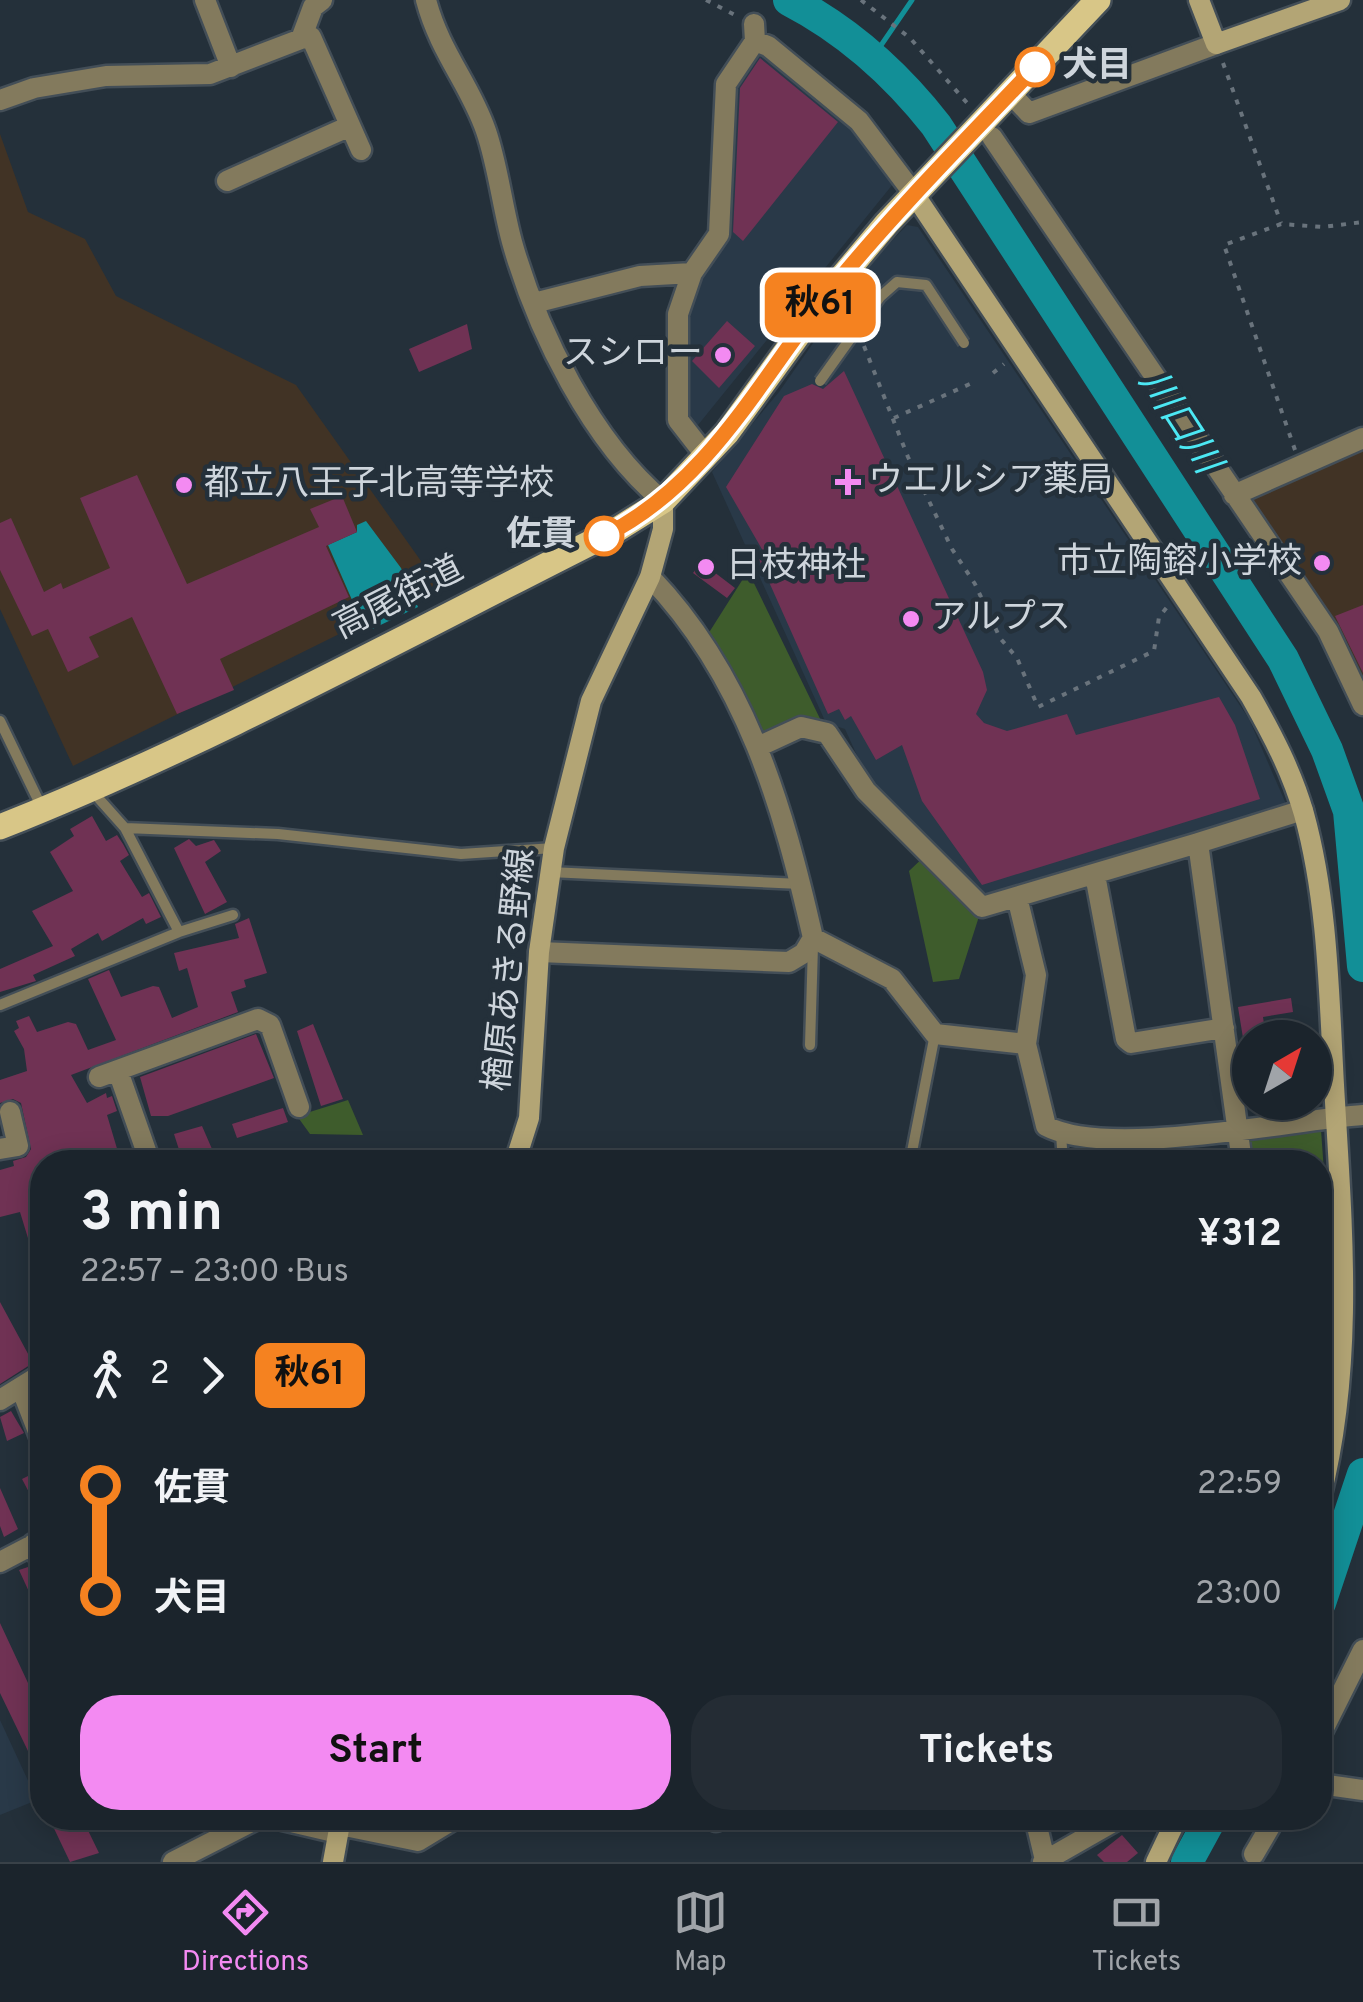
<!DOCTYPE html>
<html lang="en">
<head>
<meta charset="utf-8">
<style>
	body { margin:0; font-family:Overpass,"Noto Sans JP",sans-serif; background:#242c34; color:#f1f3f6; height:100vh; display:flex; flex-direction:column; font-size:38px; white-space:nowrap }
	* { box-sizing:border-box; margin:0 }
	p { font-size:32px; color:#a0a4a9 }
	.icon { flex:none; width:55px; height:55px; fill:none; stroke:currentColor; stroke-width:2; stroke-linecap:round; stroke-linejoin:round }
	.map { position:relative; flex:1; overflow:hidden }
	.side { position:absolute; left:30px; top:1150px; width:1302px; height:680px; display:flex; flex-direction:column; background:#1b242c; border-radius:40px; box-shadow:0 5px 25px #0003,0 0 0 2px #394148 }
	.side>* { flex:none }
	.badge { padding:0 20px; border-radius:15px; font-size:35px; line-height:65px }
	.needle { width:65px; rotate:39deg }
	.buttons { position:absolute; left:1232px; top:1020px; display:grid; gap:20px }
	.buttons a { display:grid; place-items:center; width:100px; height:100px; border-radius:50%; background:#1b242c; box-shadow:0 5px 25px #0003,0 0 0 2px #394148; font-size:50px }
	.map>.badge { position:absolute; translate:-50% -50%; box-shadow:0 0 0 5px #fff }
	.legs { display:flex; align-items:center; gap:15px; height:110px; padding:0 50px; font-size:32px }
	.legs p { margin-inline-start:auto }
	.headline { display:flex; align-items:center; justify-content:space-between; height:170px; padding:0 50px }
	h1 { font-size:55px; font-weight:700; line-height:75px }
	.primary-button { display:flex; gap:20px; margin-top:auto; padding:20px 50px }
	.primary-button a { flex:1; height:115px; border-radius:40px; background:#f38af2; color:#111; font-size:40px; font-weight:700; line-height:115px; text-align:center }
	.primary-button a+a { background:#242c34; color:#f1f3f6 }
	ul { padding:0 50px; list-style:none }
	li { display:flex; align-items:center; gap:35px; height:110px; font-size:38px }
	li i { display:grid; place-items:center; width:15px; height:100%; margin:0 12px; background:currentColor }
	li i::after { content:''; width:25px; height:25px; margin:-12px; border:8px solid; border-radius:50%; background:#1b242c }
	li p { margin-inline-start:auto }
	li:first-child i { background:linear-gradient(#0000 50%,currentColor 0) }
	li:last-child i { background:linear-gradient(currentColor 50%,#0000 0) }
	.menu { display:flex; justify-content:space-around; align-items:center; height:140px; border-top:2px solid #394148; background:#1b242c; font-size:28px; color:#a0a4a9 }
	.menu a { display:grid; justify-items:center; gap:5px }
	.menu .selected { color:#f38af2 }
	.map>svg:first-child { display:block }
	.built { fill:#293948 }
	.education { fill:#413325 }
	.green { fill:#3e5c2c }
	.water { fill:#128f97 }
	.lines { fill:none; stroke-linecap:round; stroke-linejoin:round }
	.stream { stroke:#128f97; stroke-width:5 }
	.river { stroke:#128f97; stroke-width:32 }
	.building { fill:#703254 }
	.lane-casing { stroke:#434e57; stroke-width:15 }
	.street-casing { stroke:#434e57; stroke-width:25 }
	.secondary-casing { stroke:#434e57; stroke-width:25 }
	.primary-casing { stroke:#434e57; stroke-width:30 }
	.path { stroke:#69737c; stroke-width:4; stroke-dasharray:5 8; stroke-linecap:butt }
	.lane { stroke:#837a5d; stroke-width:10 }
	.street { stroke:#837a5d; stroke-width:20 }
	.secondary { stroke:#b3a575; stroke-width:20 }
	.primary { stroke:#d8c687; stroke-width:25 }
	.lane-bridge-casing { stroke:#434e57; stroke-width:15; stroke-linecap:butt }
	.lane-bridge { stroke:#837a5d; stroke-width:10 }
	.line-1-casing { stroke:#fff; stroke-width:22 }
	.line-1 { stroke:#f58220; stroke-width:15 }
	.stop-1-dot { fill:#fff; stroke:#f58220; stroke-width:5 }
	.poi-dot { fill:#f38af2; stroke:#24303a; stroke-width:4 }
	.labels { text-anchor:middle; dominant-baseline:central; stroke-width:9; stroke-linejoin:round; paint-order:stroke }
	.stop-label { font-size:35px; font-weight:bold; fill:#ced5dc; stroke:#24303a; text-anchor:start }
	.poi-label { font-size:35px; fill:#ced5dc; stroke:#24303a; text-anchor:start }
	.street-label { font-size:35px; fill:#ced5dc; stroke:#24303a }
	.water-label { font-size:38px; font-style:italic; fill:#4ce8f4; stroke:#24303a }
</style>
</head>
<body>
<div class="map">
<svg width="1363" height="1862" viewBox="0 0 1363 1862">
	<rect width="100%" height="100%" fill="#24303a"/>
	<path class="built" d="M758 48 848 123 875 152 893 184 698 425 687 416 683 325 697 279 720 236 732 83Z
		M907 225 918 227 1249 719 1290 813 982 907 928 853 865 773 845 729 826 723 712 472 779 392 864 270Z
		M0 1720 37 1800 0 1815Z"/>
	<path class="education" d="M0 134 28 212 85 239 116 296 296 385 438 585 73 766 0 609Z
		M1363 438V705L1234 495Z"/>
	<path class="green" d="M748 571 827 733 801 727 760 746 703 642Z
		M928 853 982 907 959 979 933 982 909 871Z
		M348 1100 363 1135 310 1134 297 1116Z
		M1321 1130 1330 1255 1320 1256V1162H1242L1239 1131Z"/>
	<path class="water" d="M366 521 401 568 418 607 366 632 328 545 357 532V525Z"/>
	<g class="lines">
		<path class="stream" d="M873 57 912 0"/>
		<path class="river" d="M789 0C847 30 896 74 936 125L1283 659 1327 750 1349 811 1363 966
			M1320 1603 1363 1474
			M1187 1862 1211 1818"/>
	</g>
	<path class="building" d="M760 58 838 122 743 241 733 232 740 88Z
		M727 321 755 346 719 388 692 361Z
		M467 324 472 349 419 372 409 349Z
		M844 371 983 672 987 690 976 714 984 723 1007 731 1067 714 1076 735 1219 697 1235 725 1260 799 982 885 922 801 902 745 876 760 851 716 845 720 839 709 828 714 757 555 763 551 726 487 784 396 812 384 823 389Z
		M137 475 187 584 319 527 310 509 342 496 357 532 326 546 349 597 220 659 234 690 177 714 132 617 89 637 99 657 68 672 48 629 32 636 0 570V523L11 518 44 592 61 583 63 589 110 568 80 498Z
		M701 562 735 588 727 598 693 573Z
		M1363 605V673L1335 616Z
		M92 816 106 841 117 835 123 844 129 855 120 861 142 897 149 893 161 917 146 924 143 918 102 941 98 933 71 949 75 956 33 975 36 981 0 992V969L53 946 32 911 73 891 50 852 74 836 70 829Z
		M189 839 196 846 214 840 221 851 205 862 227 902 205 914 174 848Z
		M249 918 267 973 244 980 246 987 231 992 238 1012 71 1075 87 1103 106 1093 107 1098 112 1096 117 1111 107 1115 121 1162H42V1274H39L20 1212 0 1217V1170L14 1166 13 1161 26 1157 31 1149 21 1103 13 1099 0 1103V1080L27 1071 24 1049 14 1031 19 1028 16 1021 29 1016 37 1032 68 1022 76 1024 88 1050 116 1040 88 979 109 970 121 997 153 986 159 987 172 1018 198 1007 187 968 179 971 174 953 239 938 235 924Z
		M1291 998 1293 1012 1263 1017 1266 1038H1243L1238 1007Z
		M313 1024 343 1099 321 1106 297 1031Z
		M256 1034 274 1078 168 1116H151L140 1077Z
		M283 1108 288 1122 237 1138 232 1124Z
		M202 1126 212 1149 182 1159 174 1134Z
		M0 1302 33 1363 0 1384Z
		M11 1411 24 1433 7 1441 0 1417Z
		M42 1469V1517L22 1479Z
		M0 1488 18 1529 4 1537 0 1526Z
		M28 1567 42 1580V1620L19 1570Z
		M0 1623 42 1713V1780L0 1693Z
		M49 1818H82L99 1853 70 1862Z
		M1122 1835 1138 1853 1127 1862H1104L1097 1855Z"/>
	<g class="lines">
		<g class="lane-casing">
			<path id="lane" d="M0 721 43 810
				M92 791 125 828 278 834 461 854 554 848
				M125 828 179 932 233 915
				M550 872 801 884
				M0 1005 179 932
				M810 1045 813 946
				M1061 1134 1063 1162
				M910 1162 935 1034"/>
		</g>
		<g class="street-casing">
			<path id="street" d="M205 0 231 67
				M426 0C440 53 470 84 486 131 498 166 502 205 512 242 537 331 592 442 663 501
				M301 39 311 37 361 150
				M755 41 768 46 859 121 914 194
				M1010 93 1029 113 1216 44
				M0 100 34 88 106 76 210 74 301 39 313 7 322 0
				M992 137 1328 631 1363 705
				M227 181 350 126
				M534 303 640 276 692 273
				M706 456 678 420V314L692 273 719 234 726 84 755 41 754 24
				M1234 495 1363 438
				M650 577C746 677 783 806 813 938L892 979 935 1034 1026 1044 1046 1126C1107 1159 1290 1120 1363 1115
				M760 746 801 727 827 733 866 791 982 907 1198 843
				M1095 875 1126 1039 1131 1043 1224 1028
				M1017 897 1036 975 1026 1044
				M539 952 789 962 804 953 813 938
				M118 1071 150 1162
				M99 1077 258 1019 270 1025 299 1107
				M0 1149 18 1146 10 1112
				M1242 1162 1198 843 1303 810
				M1320 1256 1342 1255
				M21 1388 42 1442
				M0 1400 42 1374
				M33 1544 42 1564
				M0 1562 42 1540
				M1320 1736 1363 1650
				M1320 1784 1363 1790
				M274 1818 338 1833
				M1035 1818 1045 1860
				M716 1821 724 1818
				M340 1825 418 1841 456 1818
				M1254 1854 1275 1818
				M173 1862 259 1818
				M1043 1862 1120 1818"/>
		</g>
		<g class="secondary-casing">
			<path id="secondary" d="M1199 0 1216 44 1340 0
				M914 194 1251 697C1272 734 1292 772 1304 814 1328 901 1329 995 1334 1085 1342 1224 1355 1362 1320 1499
				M515 1162 529 1118 539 952 554 848 591 701 650 577 663 529V501
				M333 1862 341 1818
				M1156 1862 1177 1818"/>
		</g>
		<g class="primary-casing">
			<path id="primary" d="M0 827C212 743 414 631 618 529L663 501 727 433 830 291 887 223 1098 0"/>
		</g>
		<path class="path" d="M706 0 737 16
			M861 0 910 38 968 104
			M1223 63 1281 223
			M864 346 908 457 952 549 975 584 1000 638 1017 658 1038 707 1154 651 1159 617 1168 606
			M993 373 1004 364
			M894 418 972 383
			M1295 450 1224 245 1281 224 1323 227 1363 222"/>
		<use href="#lane" class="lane"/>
		<use href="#street" class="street"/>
		<use href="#secondary" class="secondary"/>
		<use href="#primary" class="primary"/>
		<g class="lane-bridge-casing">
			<path id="lane-bridge" d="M820 381 880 297 897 282 926 285 964 343"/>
		</g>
		<use href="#lane-bridge" class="lane-bridge"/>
	</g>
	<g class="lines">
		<g class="line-1-casing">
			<path id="line-1" d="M604 536C714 481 764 370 839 280 900 206 969 137 1035 67"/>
		</g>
		<use href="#line-1" class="line-1"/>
	</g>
	<g class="stop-1-dot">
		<circle cx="1035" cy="67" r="18"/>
		<circle cx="604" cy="536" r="18"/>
	</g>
	<g class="poi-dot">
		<circle cx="723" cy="355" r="10"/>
		<path d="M843 467h10v10h10v10h-10v10h-10v-10h-10v-10h10z"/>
		<circle cx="184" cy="485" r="10"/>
		<circle cx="1322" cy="563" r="10"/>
		<circle cx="706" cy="567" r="10"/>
		<circle cx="911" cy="619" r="10"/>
	</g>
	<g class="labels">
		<g class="stop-label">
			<text x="1062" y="67">犬目</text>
			<text x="576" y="536" text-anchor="end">佐貫</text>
		</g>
		<g class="poi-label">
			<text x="703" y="355" text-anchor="end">スシロー</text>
			<text x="868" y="482">ウエルシア薬局</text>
			<text x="204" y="485">都立八王子北高等学校</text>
			<text x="1302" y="563" text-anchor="end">市立陶鎔小学校</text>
			<text x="726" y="567">日枝神社</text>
			<text x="931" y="619">アルプス</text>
		</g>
		<g class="street-label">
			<text transform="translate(399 599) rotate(-27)">高尾街道</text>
			<text transform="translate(511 970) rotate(-84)">楢原あきる野線</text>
		</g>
		<g class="water-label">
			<text transform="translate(1178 423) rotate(57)">川口川</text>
		</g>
	</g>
</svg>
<div class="buttons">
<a><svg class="needle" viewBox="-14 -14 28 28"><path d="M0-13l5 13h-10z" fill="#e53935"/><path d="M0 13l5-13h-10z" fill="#a0a4a9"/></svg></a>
</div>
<b class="badge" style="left:820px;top:305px;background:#f58220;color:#111">秋61</b>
<section class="side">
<div class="headline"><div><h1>3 min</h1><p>22:57 – 23:00 · Bus</p></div><b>¥312</b></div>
<div class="legs"><svg class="icon" aria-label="walk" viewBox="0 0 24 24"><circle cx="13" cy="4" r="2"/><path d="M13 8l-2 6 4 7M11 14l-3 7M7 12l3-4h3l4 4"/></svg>2<svg class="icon" aria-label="forward" viewBox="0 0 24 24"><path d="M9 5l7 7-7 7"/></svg><b class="badge" style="background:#f58220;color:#111">秋61</b></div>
<ul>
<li><i style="color:#f58220"></i><b>佐貫</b><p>22:59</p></li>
<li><i style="color:#f58220"></i><b>犬目</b><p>23:00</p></li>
</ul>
<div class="primary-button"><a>Start</a><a>Tickets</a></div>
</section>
</div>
<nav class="menu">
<a class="selected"><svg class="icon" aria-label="directions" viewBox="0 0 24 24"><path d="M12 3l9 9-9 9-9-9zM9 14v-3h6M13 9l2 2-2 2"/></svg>Directions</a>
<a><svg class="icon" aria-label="map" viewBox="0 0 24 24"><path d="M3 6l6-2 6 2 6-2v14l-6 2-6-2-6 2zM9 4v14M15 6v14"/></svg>Map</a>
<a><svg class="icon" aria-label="tickets" viewBox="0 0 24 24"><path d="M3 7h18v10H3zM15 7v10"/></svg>Tickets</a>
</nav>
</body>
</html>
